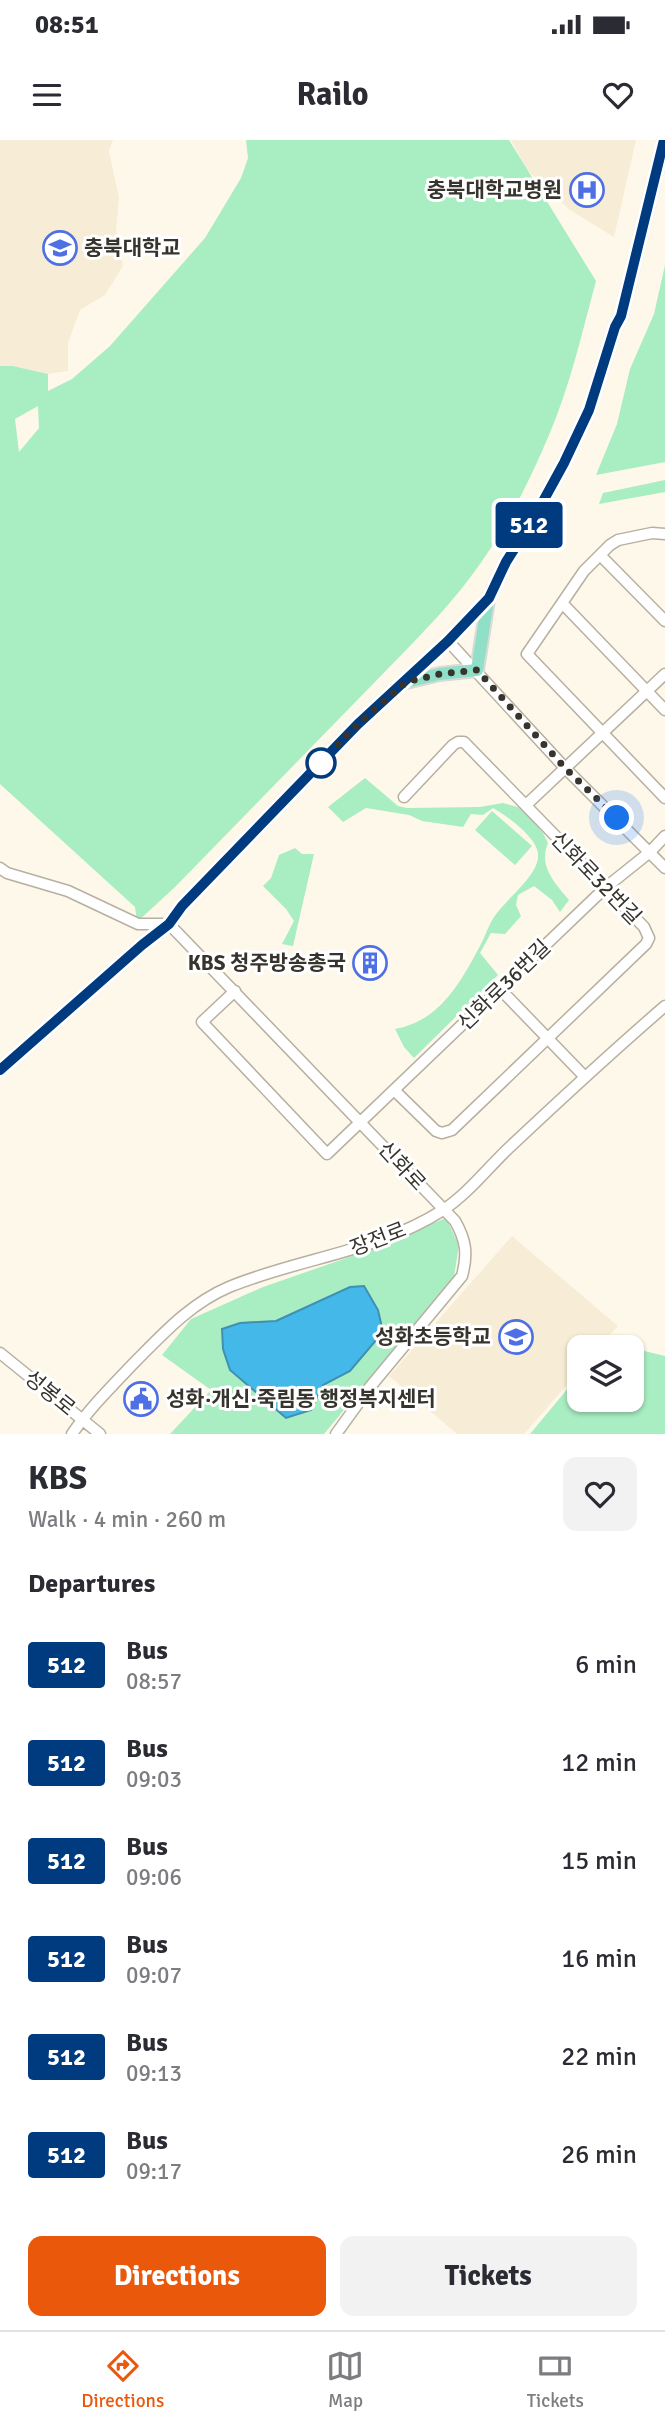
<!DOCTYPE html>
<html lang="en">
<head>
<meta charset="utf-8">
<style>
	body { margin:0; font-family:Signika,"Noto Sans KR",sans-serif; background:#f2f2f3; color:#2b2b33; height:100vh; display:flex; flex-direction:column; font-size:26px; white-space:nowrap }
	* { box-sizing:border-box; margin:0 }
	p { font-size:23px; color:#7c7c81 }
	.icon { flex:none; width:38px; height:38px; fill:none; stroke:currentColor; stroke-width:2; stroke-linecap:round; stroke-linejoin:round }
	.map { position:relative; height:1294px; overflow:hidden }
	.sheet { display:flex; flex-direction:column; background:#fff; flex:1 }
	.sheet>* { flex:none }
	.badge { padding:0 14px; border-radius:5px; font-size:24px; line-height:46px }
	.fabs { position:absolute; left:567px; top:1195px; display:grid; gap:14px }
	.fabs a { display:grid; place-items:center; width:77px; height:77px; border-radius:14px; background:#fff; box-shadow:0 2px 5px #0004; font-size:35px }
	.you { position:absolute; width:35px; height:35px; margin:-18px; border:5px solid #fff; border-radius:50%; background:#1a73e8; box-shadow:0 0 0 10px #1a73e833 }
	.map>.badge { position:absolute; translate:-50% -50%; box-shadow:0 0 0 4px #fff }
	h2 { padding:0 28px; font-size:26px; line-height:63px }
	.round { display:grid; place-items:center; flex:none; width:74px; height:74px; border-radius:14px; background:#f2f2f3 }
	.overview { display:flex; align-items:center; justify-content:space-between; height:119px; padding:0 28px }
	h1 { font-size:33px; font-weight:700; line-height:52px }
	.cta { display:flex; gap:14px; margin-top:auto; padding:14px 28px }
	.cta a { flex:1; height:80px; border-radius:14px; background:#ea580c; color:#fff; font-size:28px; font-weight:700; line-height:80px; text-align:center }
	.cta a+a { background:#f2f2f3; color:#2b2b33 }
	ul { padding:0; list-style:none }
	li { display:flex; align-items:center; gap:21px; height:98px; padding:0 28px }
	li div { flex:1 }
	li b { display:block; font-size:26px }
	li em { font-style:normal }
	li .badge { min-width:77px; font-weight:700; text-align:center }
	.status { display:flex; justify-content:space-between; align-items:center; height:49px; padding:0 35px; background:#fff; direction:ltr }
	.status svg { height:19px; fill:currentColor }
	header { display:flex; justify-content:space-between; align-items:center; height:91px; padding:0 28px; background:#fff; font-size:32px; font-weight:700 }
	.tab-bar { display:flex; justify-content:space-around; align-items:center; height:98px; border-top:2px solid #e1e1e2; background:#fff; font-size:19px; color:#7c7c81 }
	.tab-bar a { display:grid; justify-items:center; gap:4px }
	.tab-bar .current { color:#ea580c }
	.map>svg:first-child { display:block }
	.built { fill:#f7ecd5 }
	.green { fill:#a9edc2; fill-rule:evenodd }
	.water { fill:#43b8e9; stroke:#3f90b1; stroke-width:2 }
	.lines { fill:none; stroke-linecap:round; stroke-linejoin:round }
	.minor-casing { stroke:#b7b0a0; stroke-width:13 }
	.major-casing { stroke:#dbdad9; stroke-width:16 }
	.minor { stroke:#fff; stroke-width:10 }
	.major { stroke:#8fe0c7; stroke-width:12 }
	.line-casing { stroke:#fff; stroke-width:16 }
	.line { stroke:#003b80; stroke-width:10 }
	.walk { stroke:#37342e; stroke-width:7; stroke-dasharray:0 12.6 }
	.stop-dot { fill:#fff; stroke:#003b80; stroke-width:3.5 }
	.labels { text-anchor:middle; dominant-baseline:central; stroke-width:6; stroke-linejoin:round; paint-order:stroke }
	.poi-label { font-size:21px; font-weight:bold; fill:#37342e; stroke:#fff; text-anchor:end }
	.street-label { font-size:21px; fill:#37342e; stroke:#fff }
</style>
</head>
<body>
<div class="status"><b>08:51</b><svg viewBox="0 0 49 12"><path d="M0 12V9h3v3zM5 12V6h3v6zM10 12V3h3v9zM15 12V0h3v12zM26 1h20v11H26zM47 4h2v5h-2z"/></svg></div>
<header><svg class="icon" aria-label="menu" viewBox="0 0 24 24"><path d="M4 6h16M4 12h16M4 18h16"/></svg>Railo<svg class="icon" aria-label="heart" viewBox="0 0 24 24"><path d="M12 20l-8-8c-3-5 5-10 8-4 3-6 11-1 8 4z"/></svg></header>
<div class="map">
<svg width="665" height="1294" viewBox="0 0 665 1294">
	<rect width="100%" height="100%" fill="#fef8eb"/>
	<path class="built" d="M0 0H113L109 11 119 58 116 91 123 126 105 155 80 170 68 203V231L48 234 13 226H0Z
		M511 0H636L614 97 570 70 527 30Z
		M512 1096 618 1186 599 1207 579 1208V1231L524 1294H457L389 1236Z"/>
	<path class="green" d="M246 0H509L596 141C582 193 570 246 549 295 528 345 502 396 469 439 450 464 430 485 409 507L175 747 137 782 135 767 0 644V226H13L48 234V251L72 239 110 206 205 98 241 38 248 18ZM38 266 39 288 19 312 15 279Z
		M665 125V322L596 335 617 284 630 229 654 174Z
		M665 340V352L599 364 603 353Z
		M365 638 398 666 407 668 480 667 503 663 521 668 543 693 548 703C538 726 555 743 569 760L560 772 552 760 534 746 518 755 516 765 521 776 505 794 491 793 480 813 498 835 414 918 404 907 395 889C441 881 462 840 482 802 487 792 490 781 497 773 508 758 537 736 538 717 540 699 507 676 493 668L483 675 471 674 463 687 422 681 409 675 366 668 343 682 328 667Z
		M492 671 532 706 515 725 475 690Z
		M295 708 302 714H314L293 806 282 804 294 781 286 769 263 746 271 738 279 715Z
		M446 1078 459 1105 454 1137 324 1294H170L211 1250 162 1215 191 1179 263 1147 358 1114Z
		M632 1208 665 1216V1294H530L579 1235V1260H632Z"/>
	<path class="water" d="M364 1146 378 1170 383 1192 350 1231 323 1245 311 1270 286 1278 230 1230 223 1209 222 1189 240 1183 276 1181 350 1147Z"/>
	<g class="lines">
		<g class="minor-casing">
			<path id="minor" d="M665 394 652 393 618 400 610 405 584 431 527 514 665 658
				M600 415 665 481
				M562 463 665 570
				M448 501 566 629 665 728
				M526 665 665 534
				M0 728 7 733 68 751 138 784H169L455 1081C466 1100 468 1114 462 1136L370 1247 336 1294
				M500 849 585 937
				M235 851 202 882 327 1014 605 748 650 712 665 696
				M394 950 436 991 442 993 452 990 646 804 649 798 644 787 464 602H458L453 605 404 657
				M0 1213 100 1294
				M72 1294C89 1269 110 1248 131 1226 161 1196 189 1164 229 1147 299 1118 378 1112 443 1070 469 1053 489 1026 512 1005 562 958 613 911 665 866"/>
		</g>
		<g class="major-casing">
			<path id="major" d="M406 542 440 534 477 530 488 460
				M0 930 142 805 169 784 182 766 358 584 448 501 489 458 506 422 535 376 564 323 589 270 615 187 621 176 664 0"/>
		</g>
		<use href="#minor" class="minor"/>
		<use href="#major" class="major"/>
	</g>
	<g class="lines">
		<g class="line-casing">
			<path id="line" d="M0 930 142 805 169 784 182 766 358 584 448 501 489 458 506 422 535 376 564 323 589 270 615 187 621 176 664 0"/>
		</g>
		<use href="#line" class="line"/>
		<path class="walk" d="M321 623 358 584 406 542 440 534 477 530 566 629 617 678"/>
	</g>
	<defs>
		<g id="hospital-ring" transform="scale(1.75)"><circle r="9.5" fill="#fff" stroke="#4e70e4" stroke-width="1.5"/><path d="M-5-5h3v3.5h4V-5h3V5h-3V1.5h-4V5h-3Z" fill="#4e70e4"/></g>
		<g id="university-ring" transform="scale(1.75)"><circle r="9.5" fill="#fff" stroke="#4e70e4" stroke-width="1.5"/><path d="M0-5L7-2L0 1L-7-2ZM-4 1L0 2.5L4 1V4Q0 6-4 4Z" fill="#4e70e4"/></g>
		<g id="building-ring" transform="scale(1.75)"><circle r="9.5" fill="#fff" stroke="#4e70e4" stroke-width="1.5"/><path d="M-4-6H4V6H1V3H-1V6H-4ZM-2.5-4.3h1.7v1.8h-1.7ZM.8-4.3h1.7v1.8H.8ZM-2.5-1h1.7V.8h-1.7ZM.8-1h1.7V.8H.8Z" fill="#4e70e4"/></g>
		<g id="school-ring" transform="scale(1.75)"><circle r="9.5" fill="#fff" stroke="#4e70e4" stroke-width="1.5"/><path d="M0-5L7-2L0 1L-7-2ZM-4 1L0 2.5L4 1V4Q0 6-4 4Z" fill="#4e70e4"/></g>
		<g id="civic-ring" transform="scale(1.75)"><circle r="9.5" fill="#fff" stroke="#4e70e4" stroke-width="1.5"/><path d="M-.6-6.5H3V-4.5H.6V-3L4-1V1h2V6H-6V1h2V-1L-.6-3ZM-1.2 2.5V6h2.4V2.5Z" fill="#4e70e4"/></g>
	</defs>
	<g fill-rule="evenodd">
		<use href="#hospital-ring" x="587" y="50"/>
		<use href="#university-ring" x="60" y="108"/>
		<use href="#building-ring" x="370" y="823"/>
		<use href="#school-ring" x="516" y="1197"/>
		<use href="#civic-ring" x="141" y="1259"/>
	</g>
	<circle class="stop-dot" cx="321" cy="623" r="14"/>
	<g class="labels">
		<g class="poi-label">
			<text x="562" y="50">충북대학교병원</text>
			<text x="84" y="108" text-anchor="start">충북대학교</text>
			<text x="346" y="823">KBS 청주방송총국</text>
			<text x="491" y="1197">성화초등학교</text>
			<text x="166" y="1259" text-anchor="start">성화·개신·죽림동 행정복지센터</text>
		</g>
		<g class="street-label">
			<text transform="translate(596 738) rotate(46)">신화로32번길</text>
			<text transform="translate(504 845) rotate(-44)">신화로36번길</text>
			<text transform="translate(402 1026) rotate(47)">신화로</text>
			<text transform="translate(378 1099) rotate(-21)">장전로</text>
			<text transform="translate(50 1253) rotate(39)">성봉로</text>
		</g>
	</g>
</svg>
<div class="fabs">
<a><svg class="icon" aria-label="layers" viewBox="0 0 24 24"><path d="M12 4l9 5-9 5-9-5zM3 14l9 5 9-5"/></svg></a>
</div>
<div class="you" style="left:617px;top:678px"></div>
<b class="badge" style="left:529px;top:385px;background:#003b80;color:#fff">512</b>
</div>
<section class="sheet">
<div class="overview"><div><h1>KBS</h1><p>Walk · 4 min · 260 m</p></div><a class="round"><svg class="icon" aria-label="heart" viewBox="0 0 24 24"><path d="M12 20l-8-8c-3-5 5-10 8-4 3-6 11-1 8 4z"/></svg></a></div>
<h2>Departures</h2>
<ul>
<li><span class="badge" style="background:#003b80;color:#fff">512</span><div><b>Bus</b><p>08:57</p></div><em>6 min</em></li>
<li><span class="badge" style="background:#003b80;color:#fff">512</span><div><b>Bus</b><p>09:03</p></div><em>12 min</em></li>
<li><span class="badge" style="background:#003b80;color:#fff">512</span><div><b>Bus</b><p>09:06</p></div><em>15 min</em></li>
<li><span class="badge" style="background:#003b80;color:#fff">512</span><div><b>Bus</b><p>09:07</p></div><em>16 min</em></li>
<li><span class="badge" style="background:#003b80;color:#fff">512</span><div><b>Bus</b><p>09:13</p></div><em>22 min</em></li>
<li><span class="badge" style="background:#003b80;color:#fff">512</span><div><b>Bus</b><p>09:17</p></div><em>26 min</em></li>
</ul>
<div class="cta"><a>Directions</a><a>Tickets</a></div>
</section>
<nav class="tab-bar">
<a class="current"><svg class="icon" aria-label="directions" viewBox="0 0 24 24"><path d="M12 3l9 9-9 9-9-9zM9 14v-3h6M13 9l2 2-2 2"/></svg>Directions</a>
<a><svg class="icon" aria-label="map" viewBox="0 0 24 24"><path d="M3 6l6-2 6 2 6-2v14l-6 2-6-2-6 2zM9 4v14M15 6v14"/></svg>Map</a>
<a><svg class="icon" aria-label="tickets" viewBox="0 0 24 24"><path d="M3 7h18v10H3zM15 7v10"/></svg>Tickets</a>
</nav>
</body>
</html>
